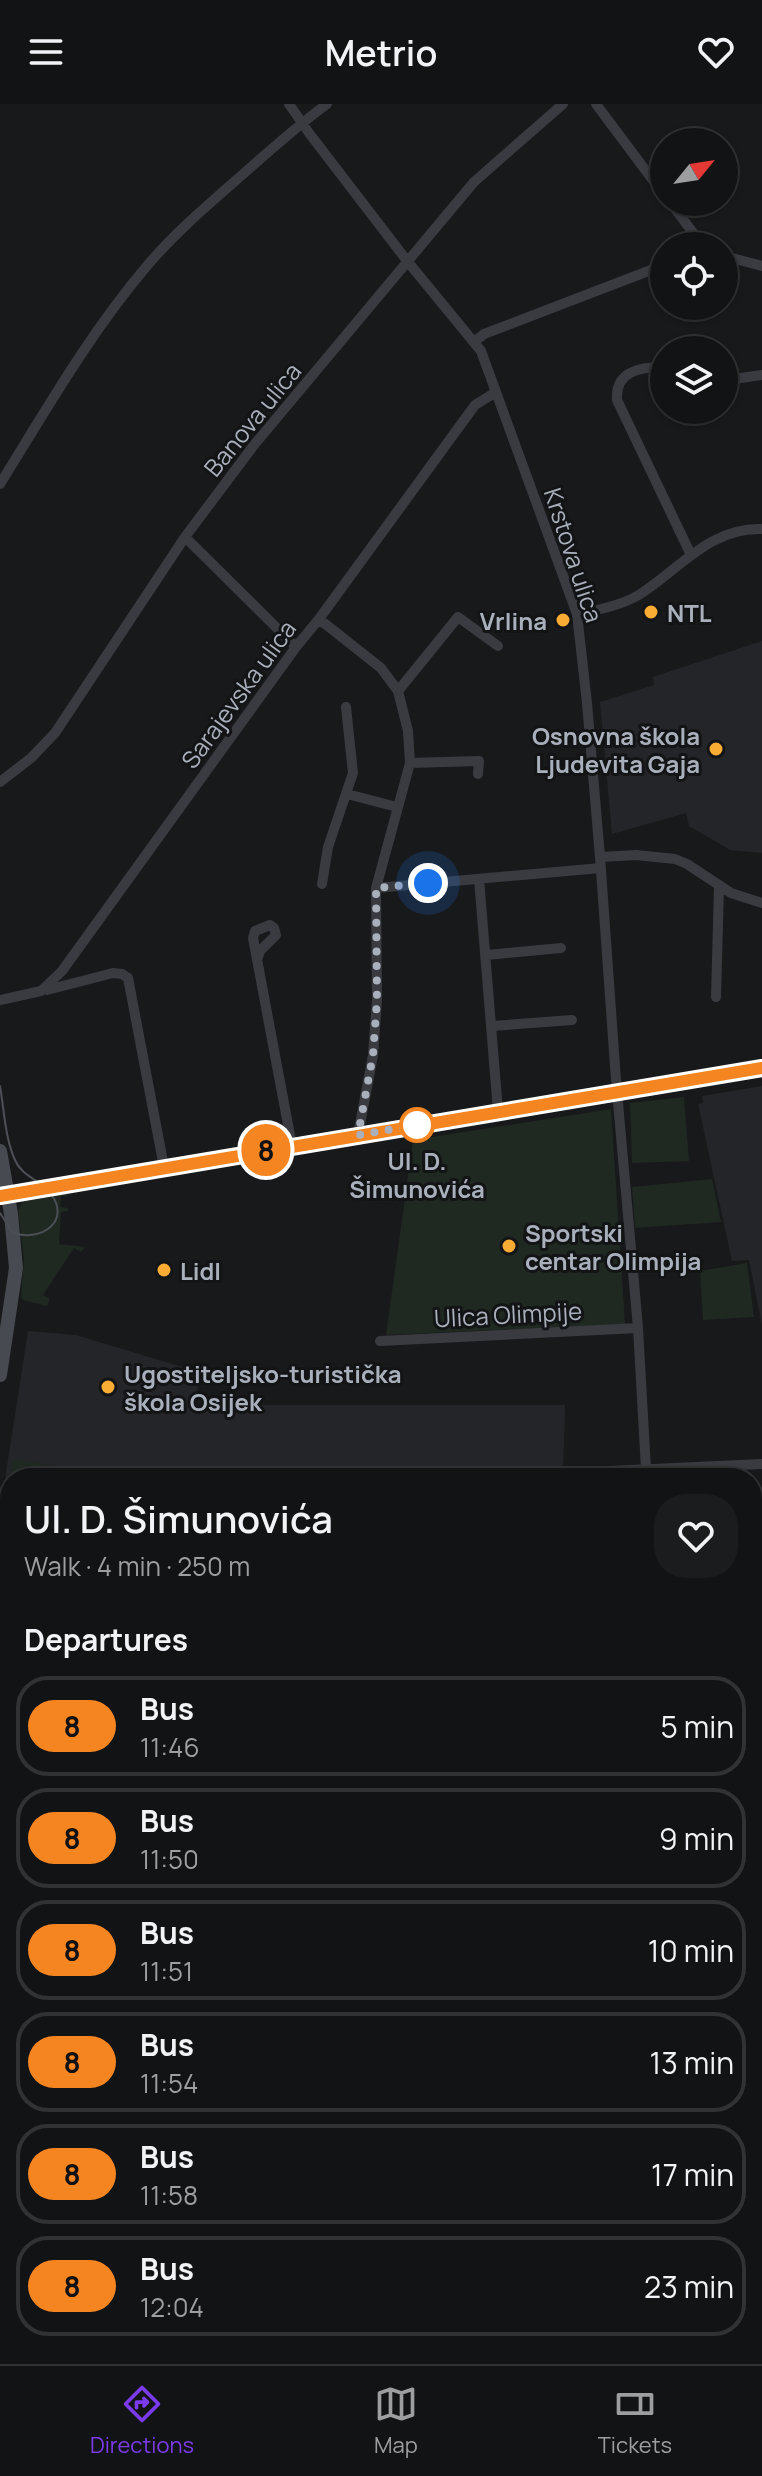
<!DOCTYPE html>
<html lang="en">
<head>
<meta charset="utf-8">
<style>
	body { margin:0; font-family:Manrope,sans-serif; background:#1b1c1d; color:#f1f3f6; height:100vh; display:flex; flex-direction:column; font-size:30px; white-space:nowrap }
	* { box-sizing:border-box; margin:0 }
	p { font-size:26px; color:#9c9ea0 }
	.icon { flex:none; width:44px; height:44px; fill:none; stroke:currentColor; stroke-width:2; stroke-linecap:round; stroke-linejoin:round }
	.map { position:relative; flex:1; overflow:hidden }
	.sheet { position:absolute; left:0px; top:1364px; width:762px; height:896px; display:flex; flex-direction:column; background:#121314; border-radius:32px 32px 0 0; box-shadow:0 2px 6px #0004,0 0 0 2px #313234 }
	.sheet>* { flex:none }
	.badge { padding:0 16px; border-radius:26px; font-size:28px; line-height:52px }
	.needle { width:52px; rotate:60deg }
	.controls { position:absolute; left:650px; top:24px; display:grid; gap:16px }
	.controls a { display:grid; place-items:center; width:88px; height:88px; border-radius:50%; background:#121314; box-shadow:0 2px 6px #0004,0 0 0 2px #313234; font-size:40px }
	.you { position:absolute; width:40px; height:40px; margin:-20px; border:6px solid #fff; border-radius:50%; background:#1a73e8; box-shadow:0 0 0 12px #1a73e833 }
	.map>.badge { position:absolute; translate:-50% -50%; box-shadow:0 0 0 4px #fff }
	h2 { padding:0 24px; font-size:30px; line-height:72px }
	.round { display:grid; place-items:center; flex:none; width:84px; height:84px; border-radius:32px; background:#1b1c1d }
	.summary { display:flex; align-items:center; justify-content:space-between; height:136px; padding:0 24px }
	h1 { font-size:38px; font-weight:600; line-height:60px }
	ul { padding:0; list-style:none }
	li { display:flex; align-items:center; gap:24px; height:100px; margin:0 16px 12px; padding:0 8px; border:4px solid #313234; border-radius:32px }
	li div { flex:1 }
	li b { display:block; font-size:30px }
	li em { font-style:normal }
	li .badge { min-width:88px; font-weight:700; text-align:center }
	header { display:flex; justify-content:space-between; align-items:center; height:104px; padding:0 24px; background:#121314; font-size:36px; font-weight:600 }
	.tab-bar { display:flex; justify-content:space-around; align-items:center; height:112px; border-top:2px solid #313234; background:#121314; font-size:22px; color:#9c9ea0 }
	.tab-bar a { display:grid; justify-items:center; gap:4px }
	.tab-bar .active { color:#7c3aed }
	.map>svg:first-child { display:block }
	.built { fill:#242528 }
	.green { fill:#202921 }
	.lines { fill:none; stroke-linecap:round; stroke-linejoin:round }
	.street { stroke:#393b40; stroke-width:10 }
	.secondary { stroke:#474a50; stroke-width:14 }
	.tram { stroke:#4c4f55; stroke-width:2 }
	.line-casing { stroke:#fff; stroke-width:18 }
	.line { stroke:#f58520; stroke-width:12 }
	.walk { stroke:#aab0bb; stroke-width:8; stroke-dasharray:0 14.4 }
	.poi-dot { fill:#f9ac33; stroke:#131416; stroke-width:3 }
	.stop-dot { fill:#fff; stroke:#f58520; stroke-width:4 }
	.labels { text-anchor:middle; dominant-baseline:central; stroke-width:6; stroke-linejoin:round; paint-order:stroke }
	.street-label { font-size:24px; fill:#aab0bb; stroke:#131416 }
	.poi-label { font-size:24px; font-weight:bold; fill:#aab0bb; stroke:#131416; text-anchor:start }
	.stop-label { font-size:24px; font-weight:bold; fill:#aab0bb; stroke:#131416 }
</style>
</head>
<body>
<header><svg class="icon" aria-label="menu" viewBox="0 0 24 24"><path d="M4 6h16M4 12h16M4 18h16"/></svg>Metrio<svg class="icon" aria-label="heart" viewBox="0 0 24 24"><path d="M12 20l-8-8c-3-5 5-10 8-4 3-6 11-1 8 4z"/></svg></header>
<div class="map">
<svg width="762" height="2260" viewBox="0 0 762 2260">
	<rect width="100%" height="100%" fill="#18191b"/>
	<path class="built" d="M762 537V749L730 746 689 722 686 709 612 730 600 598 654 581 653 573Z
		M762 982V1221L749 1156 732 1157 698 1000 703 999 702 992Z
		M28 1227 76 1231 199 1268 196 1301H565L563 1374H10V1542L0 1541V1407Z
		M215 2250H575L573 2260H242L227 2252Z"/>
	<path class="green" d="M684 993 689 1057 632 1059 630 999Z
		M611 1005 625 1220 386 1231 413 1036Z
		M712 1075 721 1118 635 1124 632 1083Z
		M63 1086 68 1092H61L60 1103 68 1104V1107L61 1108 59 1140 85 1143 81 1148 74 1144 43 1191 50 1195 47 1202 23 1196 21 1193 24 1155 18 1106 26 1091Z
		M747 1159 754 1213 703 1216 700 1167Z
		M13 1355 81 1367 80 1374H10V1539L0 1538V1440Z"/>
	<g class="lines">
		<path class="street" d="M289 0 309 29 408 158 481 247 577 510 587 599 600 753 616 976 638 1224 646 1365
			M596 0 664 91
			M670 98 703 142
			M724 152 762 162
			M474 238 484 230 664 161
			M664 263C640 263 615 267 617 296L691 451
			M724 273 734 275 762 271
			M0 380C46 306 90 229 146 163 172 132 203 105 234 78 264 52 294 24 327 0
			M185 433 296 543
			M577 510C597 506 619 502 637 492 678 467 709 423 762 425
			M319 515 381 564 398 587 408 627 410 659 376 784 377 896 373 951 358 1031
			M398 587 458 513 498 542
			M410 659 479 657 478 670
			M0 678 31 654 55 629 185 433 254 341 474 78 563 0
			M347 690 397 703
			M600 753 636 751 675 755 687 760 731 789 762 799
			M479 775 498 1007
			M322 780 328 743 353 669 346 603
			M376 784 601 764
			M487 851 561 844
			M257 856 260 847 276 831 274 824 270 821 255 827 253 834 292 1042
			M47 886 113 869 122 870 128 874 164 1063
			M716 893 719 783
			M0 896 41 887 62 867 296 543 319 515 475 301 496 288
			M492 922 572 916
			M0 1092 762 964
			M380 1237 638 1224
			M587 1368 762 1360
			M752 1471H762
			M752 1639 762 1638"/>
		<path class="secondary" d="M0 1047 11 1110 16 1164 0 1271"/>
		<path class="tram" d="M0 982C4 1005 5 1034 15 1056 22 1073 41 1076 51 1090 71 1117 42 1138 13 1129L0 1109"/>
	</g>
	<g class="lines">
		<g class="line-casing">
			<path id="line" d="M0 1092 762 964"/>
		</g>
		<use href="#line" class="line"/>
		<path class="walk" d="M417 1021 358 1031 373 951 377 896 376 784 428 779"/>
	</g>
	<g class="poi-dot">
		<circle cx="651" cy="508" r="8"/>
		<circle cx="563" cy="516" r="8"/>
		<circle cx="716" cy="645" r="8"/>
		<circle cx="509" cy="1142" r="8"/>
		<circle cx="164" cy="1166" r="8"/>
		<circle cx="108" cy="1283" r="8"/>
	</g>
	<circle class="stop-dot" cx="417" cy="1021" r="16"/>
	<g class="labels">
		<g class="street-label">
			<text transform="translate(252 315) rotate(-51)">Banova ulica</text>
			<text transform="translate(574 451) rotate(72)">Krstova ulica</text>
			<text transform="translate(238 590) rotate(-54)">Sarajevska ulica</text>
			<text transform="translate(508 1210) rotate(-3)">Ulica Olimpije</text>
		</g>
		<g class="poi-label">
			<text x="667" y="508">NTL</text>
			<text x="547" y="516" text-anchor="end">Vrlina</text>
			<text x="700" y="631" text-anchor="end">Osnovna škola<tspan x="700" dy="28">Ljudevita Gaja</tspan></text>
			<text x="525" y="1128">Sportski<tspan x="525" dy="28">centar Olimpija</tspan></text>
			<text x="180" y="1166">Lidl</text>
			<text x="124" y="1269">Ugostiteljsko-turistička<tspan x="124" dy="28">škola Osijek</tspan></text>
		</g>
		<g class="stop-label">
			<text x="417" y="1056">Ul. D.<tspan x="417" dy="28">Šimunovića</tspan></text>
		</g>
	</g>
</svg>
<div class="controls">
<a><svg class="needle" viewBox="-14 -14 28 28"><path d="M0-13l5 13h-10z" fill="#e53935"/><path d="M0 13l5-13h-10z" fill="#9c9ea0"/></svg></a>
<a><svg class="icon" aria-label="locate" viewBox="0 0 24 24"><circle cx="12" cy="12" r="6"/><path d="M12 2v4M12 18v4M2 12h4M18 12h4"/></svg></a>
<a><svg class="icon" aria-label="layers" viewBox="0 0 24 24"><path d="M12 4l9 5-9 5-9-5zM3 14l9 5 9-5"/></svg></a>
</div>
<div class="you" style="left:428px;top:779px"></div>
<b class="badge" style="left:266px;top:1046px;background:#f58520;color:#111">8</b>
<section class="sheet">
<div class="summary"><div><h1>Ul. D. Šimunovića</h1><p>Walk · 4 min · 250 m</p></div><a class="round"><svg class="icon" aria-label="heart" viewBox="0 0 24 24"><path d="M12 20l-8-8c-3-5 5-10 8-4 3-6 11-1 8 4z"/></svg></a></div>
<h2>Departures</h2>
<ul>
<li><span class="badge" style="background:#f58520;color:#111">8</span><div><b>Bus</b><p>11:46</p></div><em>5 min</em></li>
<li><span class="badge" style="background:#f58520;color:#111">8</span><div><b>Bus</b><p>11:50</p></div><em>9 min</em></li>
<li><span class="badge" style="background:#f58520;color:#111">8</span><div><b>Bus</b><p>11:51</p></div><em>10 min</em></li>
<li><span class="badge" style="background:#f58520;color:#111">8</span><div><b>Bus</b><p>11:54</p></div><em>13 min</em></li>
<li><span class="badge" style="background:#f58520;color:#111">8</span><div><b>Bus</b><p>11:58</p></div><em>17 min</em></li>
<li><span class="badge" style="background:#f58520;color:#111">8</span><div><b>Bus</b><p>12:04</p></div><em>23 min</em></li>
</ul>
</section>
</div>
<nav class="tab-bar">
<a class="active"><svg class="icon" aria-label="directions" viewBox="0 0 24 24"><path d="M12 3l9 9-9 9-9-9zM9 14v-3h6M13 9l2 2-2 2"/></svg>Directions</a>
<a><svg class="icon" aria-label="map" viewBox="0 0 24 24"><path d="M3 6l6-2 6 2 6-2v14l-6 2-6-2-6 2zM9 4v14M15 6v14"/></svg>Map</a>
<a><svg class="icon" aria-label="tickets" viewBox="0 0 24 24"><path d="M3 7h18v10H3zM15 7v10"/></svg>Tickets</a>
</nav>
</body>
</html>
